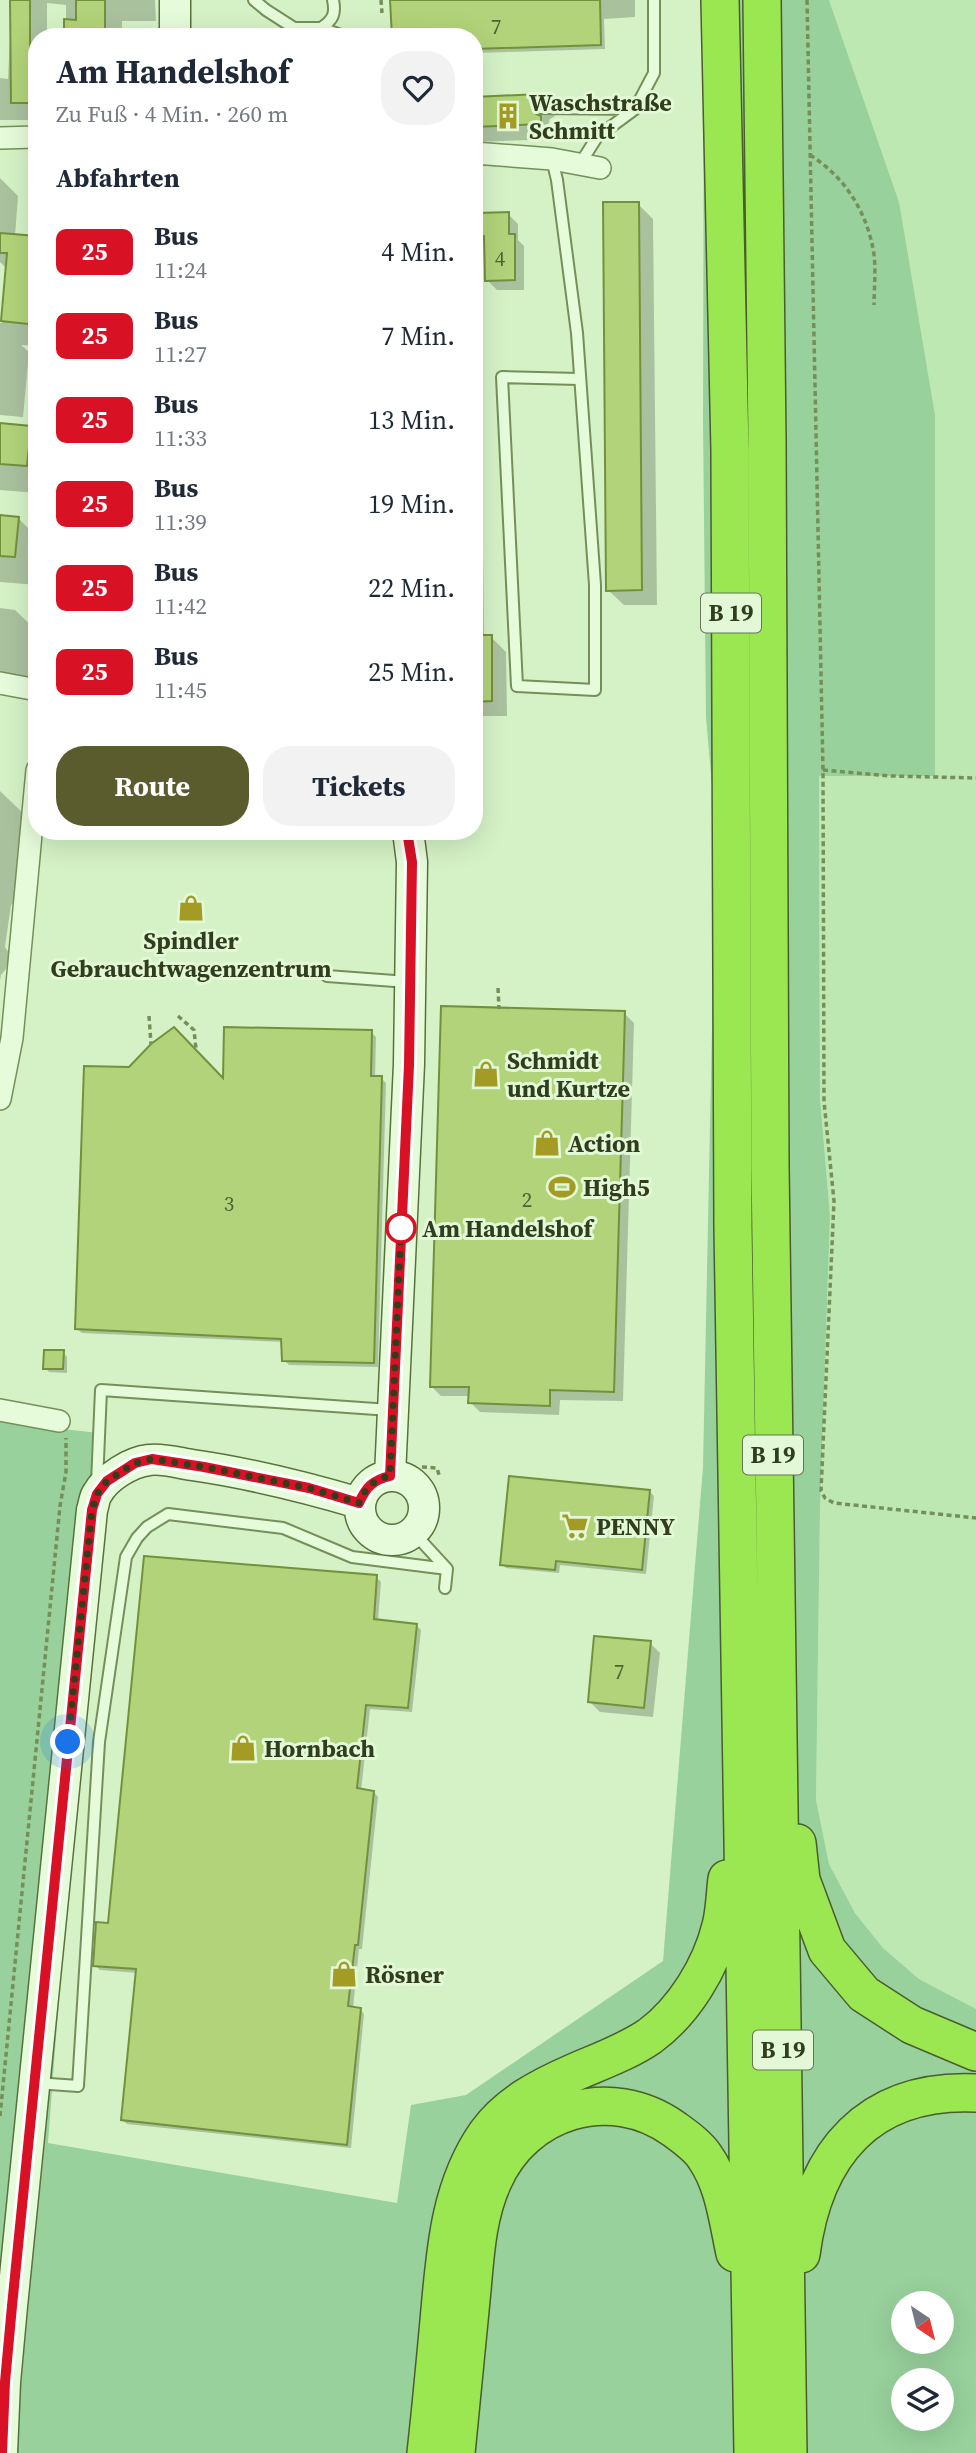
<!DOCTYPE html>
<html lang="de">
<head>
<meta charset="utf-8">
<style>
	body { margin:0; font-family:"Source Serif 4",serif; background:#f2f2f3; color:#1f2937; height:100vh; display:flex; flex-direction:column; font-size:26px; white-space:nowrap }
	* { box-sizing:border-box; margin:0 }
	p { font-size:23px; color:#747a83 }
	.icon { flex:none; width:38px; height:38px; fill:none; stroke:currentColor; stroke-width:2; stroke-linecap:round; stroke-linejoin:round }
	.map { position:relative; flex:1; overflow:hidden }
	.panel { position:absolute; left:28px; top:28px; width:455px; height:812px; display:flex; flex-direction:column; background:#fff; border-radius:28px; box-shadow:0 7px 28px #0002 }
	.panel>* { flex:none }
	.badge { padding:0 14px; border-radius:10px; font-size:24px; line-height:46px }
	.needle { width:46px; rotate:145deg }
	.buttons { position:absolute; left:891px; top:2291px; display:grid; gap:14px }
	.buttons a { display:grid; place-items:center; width:63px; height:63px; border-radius:50%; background:#fff; box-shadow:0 7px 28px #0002; font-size:35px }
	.you { position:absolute; width:35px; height:35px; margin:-18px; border:5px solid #fff; border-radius:50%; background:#1a73e8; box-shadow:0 0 0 10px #1a73e833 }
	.map>.badge { position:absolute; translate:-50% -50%; box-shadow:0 0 0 4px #fff }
	h2 { padding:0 28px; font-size:26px; line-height:63px }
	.round { display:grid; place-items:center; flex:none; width:74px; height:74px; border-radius:28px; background:#f2f2f3 }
	.headline { display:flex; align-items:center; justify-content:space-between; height:119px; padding:0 28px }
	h1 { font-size:33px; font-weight:700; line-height:52px }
	.cta { display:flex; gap:14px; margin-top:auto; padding:14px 28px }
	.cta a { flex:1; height:80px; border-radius:28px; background:#5a5c2e; color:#fff; font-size:28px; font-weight:700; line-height:80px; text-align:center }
	.cta a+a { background:#f2f2f3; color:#1f2937 }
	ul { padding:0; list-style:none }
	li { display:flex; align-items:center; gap:21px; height:84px; padding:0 28px }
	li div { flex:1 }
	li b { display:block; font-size:26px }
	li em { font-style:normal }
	li .badge { min-width:77px; font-weight:700; text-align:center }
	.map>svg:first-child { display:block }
	.farmland { fill:#bee8b2 }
	.green { fill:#98d19c; fill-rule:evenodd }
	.shadow { fill:#0003 }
	.building { fill:#b2d379; stroke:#74903d; stroke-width:2 }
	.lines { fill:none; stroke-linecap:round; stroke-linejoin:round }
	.lane-casing { stroke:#768f59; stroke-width:14 }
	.street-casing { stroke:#768f59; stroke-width:24 }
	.secondary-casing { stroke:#5a713c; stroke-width:33 }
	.highway-casing { stroke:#495d2e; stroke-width:40 }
	.path { stroke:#768f59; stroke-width:3.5; stroke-dasharray:5 3.5; stroke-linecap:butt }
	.lane { stroke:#e6fbda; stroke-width:10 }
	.street { stroke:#e6fbda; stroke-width:21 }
	.secondary { stroke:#e6fbda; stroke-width:30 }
	.highway { stroke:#9be751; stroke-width:37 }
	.line-casing { stroke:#fff; stroke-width:16 }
	.line { stroke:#d91125; stroke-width:10 }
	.walk { stroke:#313e1e; stroke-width:7; stroke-dasharray:0 12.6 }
	.stop-dot { fill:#fff; stroke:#d91125; stroke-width:3.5 }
	.labels { text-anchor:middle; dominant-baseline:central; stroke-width:6; stroke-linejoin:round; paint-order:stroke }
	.number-label { font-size:21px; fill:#516335 }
	.shield { fill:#e2f8d6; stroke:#667655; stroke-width:2 }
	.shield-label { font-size:23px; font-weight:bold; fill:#313e1e }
	.poi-label { font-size:24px; font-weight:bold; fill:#313e1e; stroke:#e2f8d6; text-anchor:start }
	.stop-label { font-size:24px; font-weight:bold; fill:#313e1e; stroke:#e2f8d6; text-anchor:start }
</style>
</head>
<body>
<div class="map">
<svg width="976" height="2453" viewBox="0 0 976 2453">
	<rect width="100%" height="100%" fill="#d5f2c6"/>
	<path class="farmland" d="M829 0H976V2009L919 1979 883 1948 855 1913 829 1864 816 1800 820 1509 830 1216 820 1098 819 775 935 776 899 202Z"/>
	<path class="green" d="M704 0H829L899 202 935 415V776H819L820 1098 830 1216 820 1509 816 1800 829 1864 855 1913 883 1948 919 1979 976 2009V2453H0V1422L99 1433 94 1536 48 2143 397 2203 411 2105 466 2095 663 1961 703 1467 716 832 706 717 703 421ZM903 2303H942V2342H903ZM903 2380H942V2418H903Z"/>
	<path class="shadow" d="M12 0H155L156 21H122V37H66V5L47 3V37H37V120H0V78L8 79Z
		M394 0H635V17L604 19 605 49 474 53V37Z
		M539 96 555 111V116L550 119 548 125 556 133V139L474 142V98Z
		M0 178 18 196 15 236 36 238 37 223V346L21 345 29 352 23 417 0 415V323H2L7 269 0 262Z
		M638 204 653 219 657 605H624L608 590Z
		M508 214 518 224V240L524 246V290H497L487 280 486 241 480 235Z
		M474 351 481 358 484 637H491L506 652 507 716H474Z
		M0 425 30 427 37 434V493L0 490Z
		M0 517 18 518 37 537V585L0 582Z
		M0 608 15 610 37 631V677L0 674Z
		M0 791 28 818 16 867 22 877 16 901 11 905 5 947 9 953 6 969 1 975 0 981Z
		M624 1013 634 1023 623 1401 560 1400 559 1415 480 1412 470 1402V1396H441L431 1386Z
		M371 1032 376 1037 375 1078H381L386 1083 378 1367 289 1365 284 1360 283 1342 82 1333 77 1329 225 1083Z
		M63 1352 67 1357V1373L49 1372 45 1368Z
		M649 1491 654 1496 646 1574 560 1565 559 1573 506 1568 502 1564Z
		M376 1577 381 1582 378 1621 416 1625 421 1630 412 1712 370 1709 361 1791 374 1792 378 1797 362 1949H359L353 2008 360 2009 364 2014 351 2148 127 2124 122 2120 137 1973 100 1970 95 1965 109 1925Z
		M650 1643 660 1653 653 1717 600 1712 589 1701Z"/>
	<path class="building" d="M10 0H30V103H11Z
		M76 0H105V37H64V19L76 20Z
		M390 0H600L601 45 474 49V37H392Z
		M540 94 541 100 535 103 533 109 536 114 541 116V124L474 127V97Z
		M603 202H639L642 590 606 591Z
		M509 212V234H515V280L485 281 484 236H478V213Z
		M0 233 37 236V325L1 321 7 253H0Z
		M0 423 31 426 27 466 0 464Z
		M0 515 19 517 15 557 0 556Z
		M474 635H492V701L474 702Z
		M441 1006 625 1011 614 1392 550 1390V1406L468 1403 469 1387H430Z
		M174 1027 223 1078 224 1027 372 1030 371 1076H382L374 1363 282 1361 281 1339 75 1329 84 1066 129 1067 151 1044Z
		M44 1350H64L63 1369H43Z
		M509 1476 650 1490 642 1570 556 1561 555 1570 500 1565Z
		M144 1556 377 1575 374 1619 417 1624 408 1708 366 1705 357 1788 374 1791 358 1945H355L348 2006 361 2008 347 2145 121 2120 136 1969 93 1966 96 1922 108 1923Z
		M594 1636 651 1641 644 1708 588 1702Z"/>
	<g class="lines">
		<g class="lane-casing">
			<path id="lane" d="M254 0 266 10 294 28H321L347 37
				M321 28C333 20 336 14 333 0
				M541 108 635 109
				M552 159 557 180 577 333 595 585V690L517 686 502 377 579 379
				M580 164 597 137 635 109 654 73V0
				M327 976 408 982
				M97 1483 101 1390 390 1410
				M413 1532 447 1569 445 1588
				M36 2083 78 2086 99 1742 126 1557 137 1538 147 1527 168 1514 283 1528 352 1557 447 1569"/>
		</g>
		<g class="street-casing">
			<path id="street" d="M0 138 37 137
				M474 153 552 159 600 168
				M0 683 37 690
				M0 1099 12 1038 37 770
				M0 1410 59 1421"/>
		</g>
		<g class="secondary-casing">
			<path id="secondary" d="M175 0V37
				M390 1476 409 1064 412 862 408 831
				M360 1508a32 32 0 1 1 64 0a32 32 0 1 1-64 0Z
				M2 2453 5 2382 12 2306 92 1510C94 1505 94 1498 97 1494 106 1477 131 1462 149 1460 162 1458 179 1463 192 1465 248 1473 305 1487 359 1503"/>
		</g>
		<g class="highway-casing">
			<path id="highway" d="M720 0 730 451 733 1227 753 2453
				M762 0 767 439 770 1166 788 2453
				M797 1843 801 1880 827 1950 864 1994 912 2025 976 2052
				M801 2254C814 2153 869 2088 976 2093
				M426 2453C431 2409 435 2365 439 2321 445 2256 448 2188 487 2133 508 2104 541 2087 573 2073 598 2062 627 2052 650 2036 684 2011 711 1967 721 1926 725 1911 725 1894 727 1879
				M456 2453C461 2402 466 2351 471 2300 475 2260 476 2218 493 2181 524 2110 610 2083 674 2129 685 2137 698 2146 705 2157 724 2184 728 2221 735 2253"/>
		</g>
		<path class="path" d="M381 0 382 13
			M807 0 823 770 824 1101 834 1201 821 1491 825 1498 834 1503 976 1518
			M810 155C842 175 864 207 872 244 877 263 874 286 874 305
			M823 770 891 776 976 778
			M498 988 499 1009
			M149 1016 151 1044
			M178 1016 194 1030 196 1049
			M422 1467 437 1468 440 1478
			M0 2116 60 1506 66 1472V1438"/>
		<use href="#lane" class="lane"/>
		<use href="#street" class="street"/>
		<use href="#secondary" class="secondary"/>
		<use href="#highway" class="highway"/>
	</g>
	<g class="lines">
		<g class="line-casing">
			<path id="line" d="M2 2453 5 2382 12 2306 92 1510 97 1494 107 1481 135 1463 152 1459 204 1467 309 1488 359 1503C366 1487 373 1480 390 1476L409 1065 412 862 407 831"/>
		</g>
		<use href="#line" class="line"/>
		<path class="walk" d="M68 1742 92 1510 97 1494 107 1481 135 1463 152 1459 204 1467 309 1488 359 1503C366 1487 373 1480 390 1476L401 1228"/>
	</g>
	<defs>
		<g id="building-bare" transform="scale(2.1)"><path d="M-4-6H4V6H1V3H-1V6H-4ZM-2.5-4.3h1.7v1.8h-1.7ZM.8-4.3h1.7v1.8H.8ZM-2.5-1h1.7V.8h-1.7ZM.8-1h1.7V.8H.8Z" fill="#a39b24" stroke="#e2f8d6" stroke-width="2.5" paint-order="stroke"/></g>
		<g id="shop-bare" transform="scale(2.1)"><path d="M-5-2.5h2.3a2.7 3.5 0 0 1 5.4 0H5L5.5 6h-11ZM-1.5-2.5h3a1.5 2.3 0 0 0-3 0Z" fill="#a39b24" stroke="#e2f8d6" stroke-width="2.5" paint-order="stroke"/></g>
		<g id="stadium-bare" transform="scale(2.1)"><path d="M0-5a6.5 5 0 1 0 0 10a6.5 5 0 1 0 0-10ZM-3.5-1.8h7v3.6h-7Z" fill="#a39b24" stroke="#e2f8d6" stroke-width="2.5" paint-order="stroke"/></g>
		<g id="supermarket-bare" transform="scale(2.1)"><path d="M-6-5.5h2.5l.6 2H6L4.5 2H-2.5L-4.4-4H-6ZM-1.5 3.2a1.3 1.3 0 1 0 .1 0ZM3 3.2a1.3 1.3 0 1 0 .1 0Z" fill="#a39b24" stroke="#e2f8d6" stroke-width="2.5" paint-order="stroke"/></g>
	</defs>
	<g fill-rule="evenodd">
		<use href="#building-bare" x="508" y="116"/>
		<use href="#shop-bare" x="191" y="908"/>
		<use href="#shop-bare" x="486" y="1074"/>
		<use href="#shop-bare" x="547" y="1143"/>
		<use href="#stadium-bare" x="562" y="1187"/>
		<use href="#supermarket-bare" x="575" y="1526"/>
		<use href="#shop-bare" x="243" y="1748"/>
		<use href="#shop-bare" x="344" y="1974"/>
	</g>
	<circle class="stop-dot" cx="401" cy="1228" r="14"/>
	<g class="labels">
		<g class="number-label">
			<text x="496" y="26">7</text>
			<text x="500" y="258">4</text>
			<text x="527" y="1199">2</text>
			<text x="229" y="1203">3</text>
			<text x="619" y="1671">7</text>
		</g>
		<g class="shield">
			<rect x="701" y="593.5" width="60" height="39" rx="5"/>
			<rect x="743" y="1435.5" width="60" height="39" rx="5"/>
			<rect x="753" y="2030.5" width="60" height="39" rx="5"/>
		</g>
		<g class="shield-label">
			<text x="731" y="613">B 19</text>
			<text x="773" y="1455">B 19</text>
			<text x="783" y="2050">B 19</text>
		</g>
		<g class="poi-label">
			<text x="529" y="102">Waschstraße<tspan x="529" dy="28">Schmitt</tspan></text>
			<text x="191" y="940" text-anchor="middle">Spindler<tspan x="191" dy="28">Gebrauchtwagenzentrum</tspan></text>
			<text x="507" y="1060">Schmidt<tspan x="507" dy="28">und Kurtze</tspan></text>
			<text x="568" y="1143">Action</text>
			<text x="583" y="1187">High5</text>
			<text x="596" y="1526">PENNY</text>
			<text x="264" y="1748">Hornbach</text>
			<text x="365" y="1974">Rösner</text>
		</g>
		<g class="stop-label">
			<text x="422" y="1228">Am Handelshof</text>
		</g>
	</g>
</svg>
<div class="buttons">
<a><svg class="needle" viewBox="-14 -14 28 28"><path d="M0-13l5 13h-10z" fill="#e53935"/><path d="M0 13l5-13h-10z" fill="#747a83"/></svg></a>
<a><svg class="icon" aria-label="layers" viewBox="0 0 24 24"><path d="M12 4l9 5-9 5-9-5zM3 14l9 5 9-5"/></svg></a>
</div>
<div class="you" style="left:68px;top:1742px"></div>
<section class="panel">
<div class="headline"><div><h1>Am Handelshof</h1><p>Zu Fuß · 4 Min. · 260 m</p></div><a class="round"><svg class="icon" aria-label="heart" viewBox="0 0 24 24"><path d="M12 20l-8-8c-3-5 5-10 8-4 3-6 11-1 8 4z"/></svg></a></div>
<h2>Abfahrten</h2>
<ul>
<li><span class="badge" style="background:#d91125;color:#fff">25</span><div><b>Bus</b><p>11:24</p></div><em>4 Min.</em></li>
<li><span class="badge" style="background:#d91125;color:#fff">25</span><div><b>Bus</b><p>11:27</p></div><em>7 Min.</em></li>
<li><span class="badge" style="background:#d91125;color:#fff">25</span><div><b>Bus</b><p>11:33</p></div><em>13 Min.</em></li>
<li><span class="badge" style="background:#d91125;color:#fff">25</span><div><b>Bus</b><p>11:39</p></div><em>19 Min.</em></li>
<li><span class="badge" style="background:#d91125;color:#fff">25</span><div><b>Bus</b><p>11:42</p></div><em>22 Min.</em></li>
<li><span class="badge" style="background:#d91125;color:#fff">25</span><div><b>Bus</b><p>11:45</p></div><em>25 Min.</em></li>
</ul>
<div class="cta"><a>Route</a><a>Tickets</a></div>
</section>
</div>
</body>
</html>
